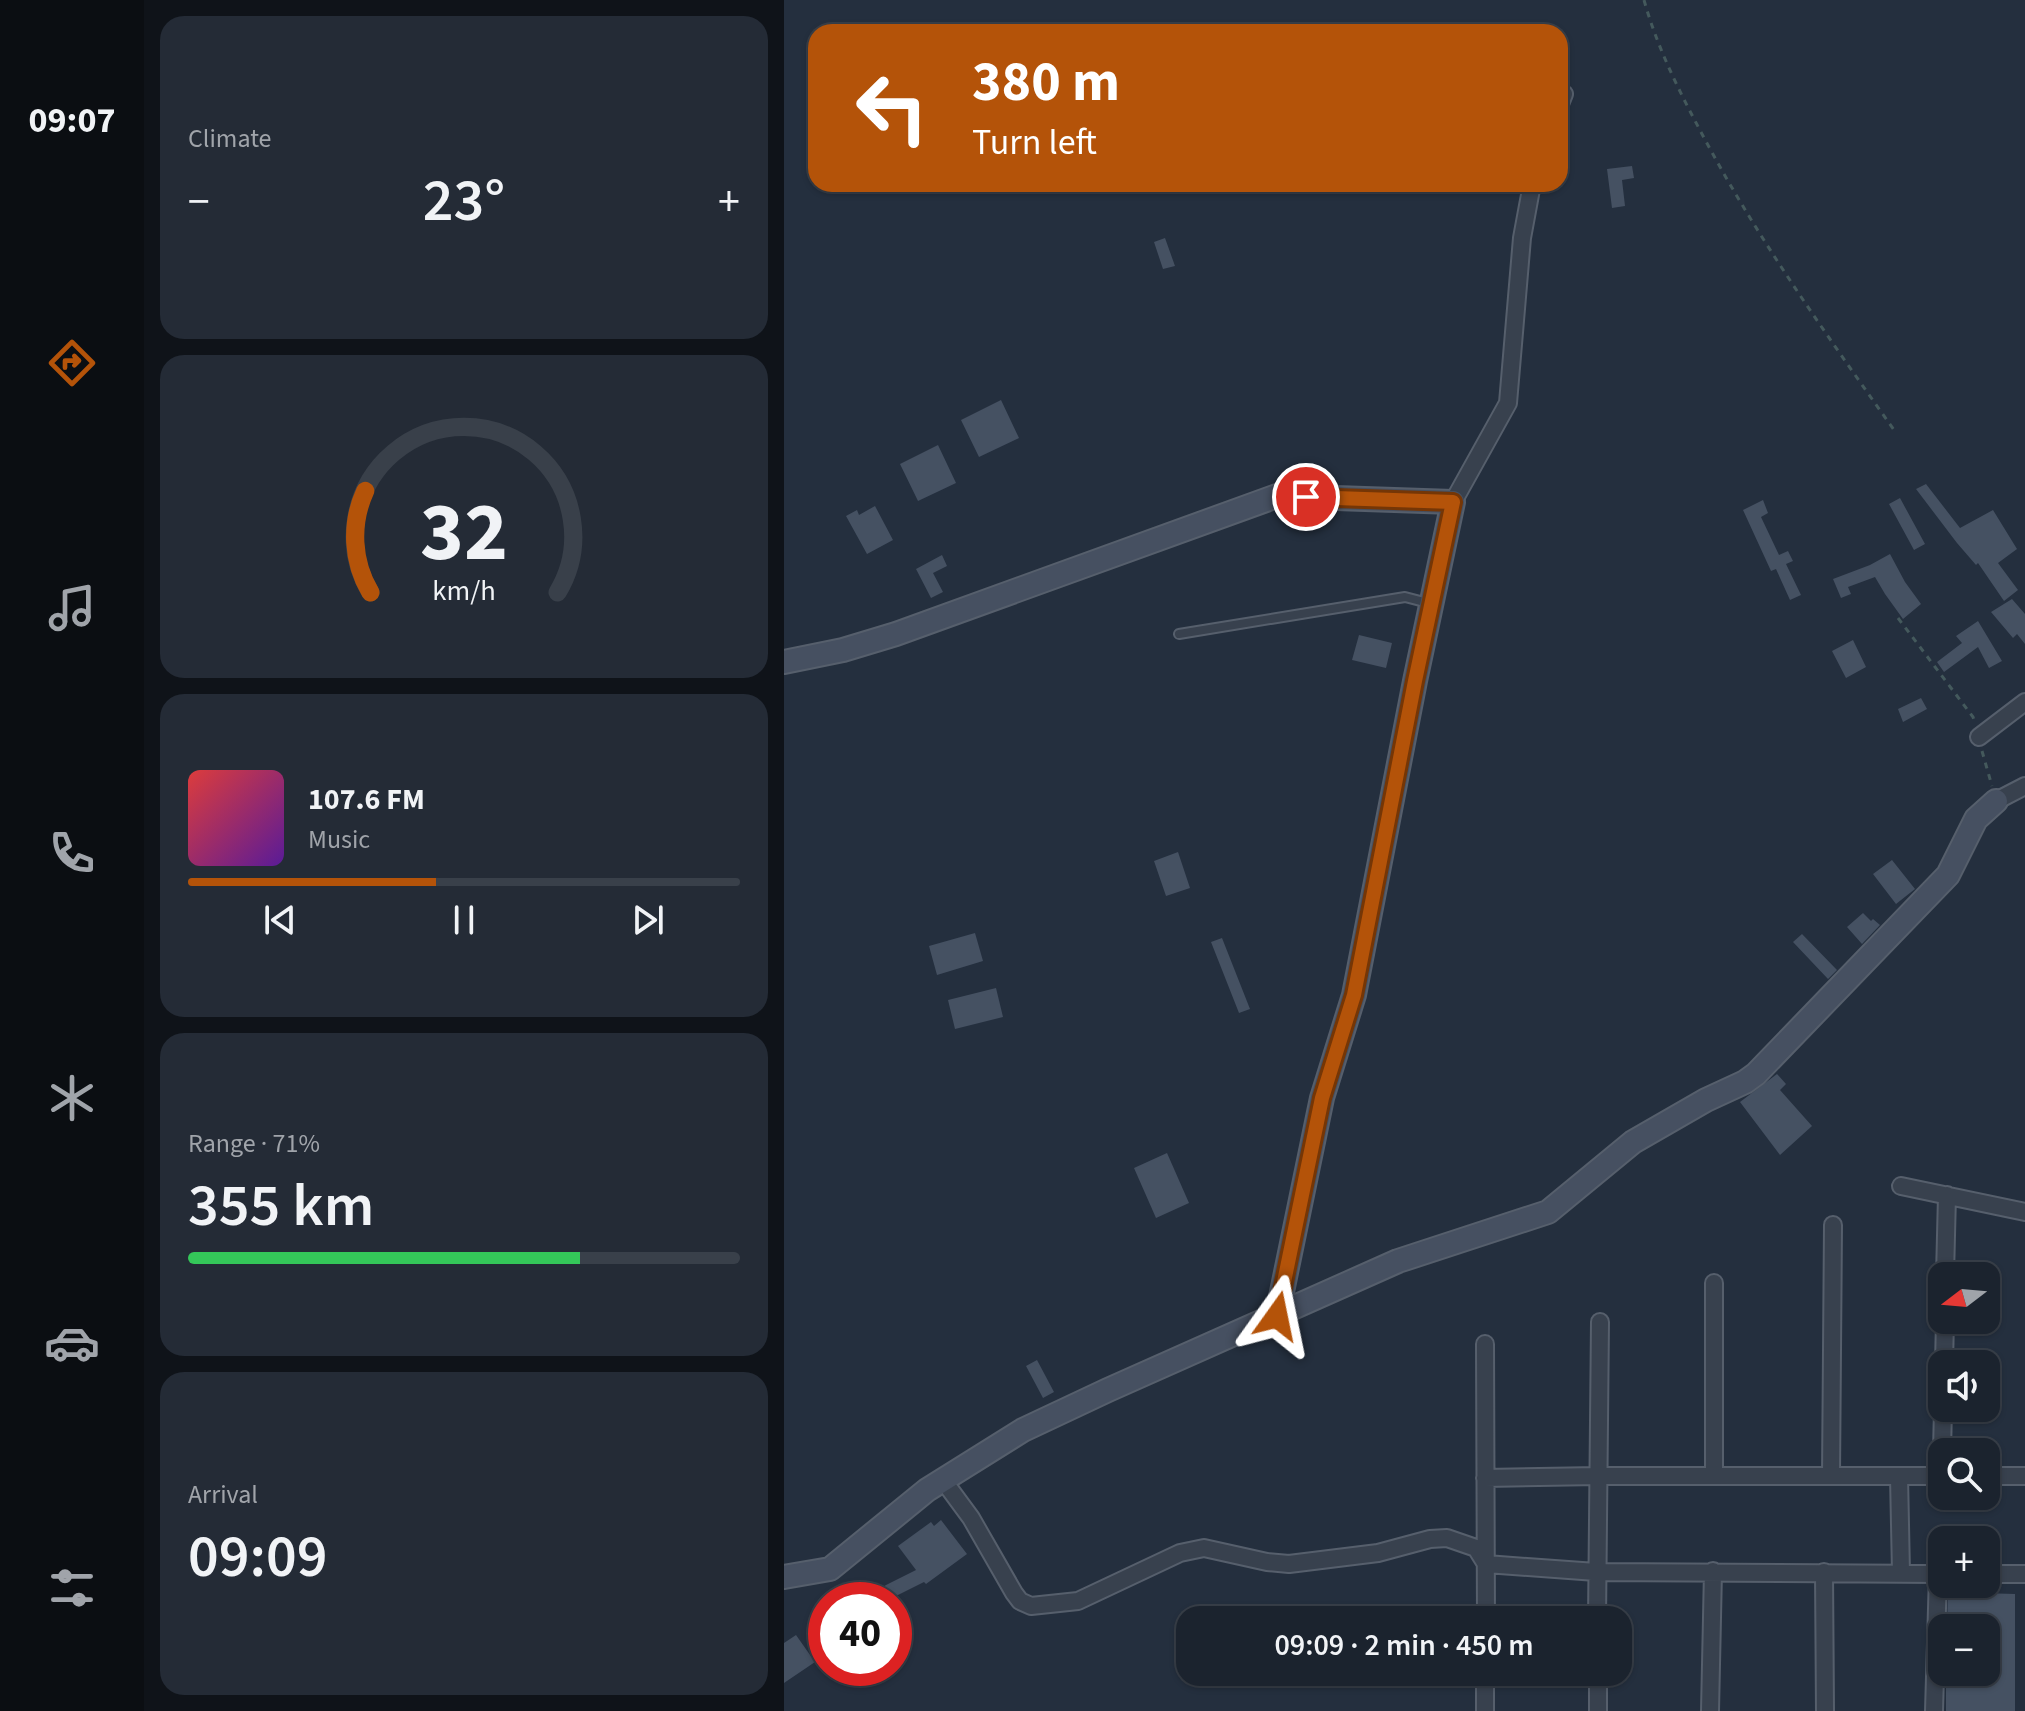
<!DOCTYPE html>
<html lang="en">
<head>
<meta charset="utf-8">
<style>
	body { margin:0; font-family:"Source Sans 3",sans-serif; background:#242b36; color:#f1f3f6; height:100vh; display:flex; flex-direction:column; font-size:30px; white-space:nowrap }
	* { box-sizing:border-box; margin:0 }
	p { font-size:26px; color:#a0a4aa }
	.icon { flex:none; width:44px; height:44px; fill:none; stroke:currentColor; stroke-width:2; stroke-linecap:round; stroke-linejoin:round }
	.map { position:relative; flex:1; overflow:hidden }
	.sheet { display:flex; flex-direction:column; gap:16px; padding:16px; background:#0f1319; width:640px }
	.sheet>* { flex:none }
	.banner { position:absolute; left:24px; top:24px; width:760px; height:168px; border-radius:24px; box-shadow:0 2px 6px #0004,0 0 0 2px #39404a; background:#b45309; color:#fff; overflow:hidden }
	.needle { width:52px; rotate:254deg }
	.fabs { position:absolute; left:1144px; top:1262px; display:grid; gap:16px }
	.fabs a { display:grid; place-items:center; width:72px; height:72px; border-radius:16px; background:#1b232e; box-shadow:0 2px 6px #0004,0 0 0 2px #39404a; font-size:40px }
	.speed { position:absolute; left:24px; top:1582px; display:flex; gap:16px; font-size:40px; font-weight:700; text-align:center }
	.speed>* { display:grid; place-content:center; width:104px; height:104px; border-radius:50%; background:#1b232e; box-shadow:0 2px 6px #0004,0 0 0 2px #39404a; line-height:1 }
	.speed .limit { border:12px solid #d22; background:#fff; color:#111 }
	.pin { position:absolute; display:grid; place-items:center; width:68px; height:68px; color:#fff; margin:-34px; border:4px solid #fff; border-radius:50%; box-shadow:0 2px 8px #0007 }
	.me { position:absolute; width:88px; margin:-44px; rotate:12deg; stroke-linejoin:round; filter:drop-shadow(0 0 6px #0008) }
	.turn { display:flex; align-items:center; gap:28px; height:168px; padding:0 32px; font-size:36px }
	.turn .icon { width:104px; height:104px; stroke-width:2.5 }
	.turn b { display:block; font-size:56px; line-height:68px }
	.big { font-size:60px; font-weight:600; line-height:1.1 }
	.sheet .tile { flex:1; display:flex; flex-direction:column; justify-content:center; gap:12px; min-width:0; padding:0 28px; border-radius:24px; background:#242b36 }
	.sheet .dial { align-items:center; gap:0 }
	.dial svg { height:208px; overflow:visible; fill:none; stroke:#39404a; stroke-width:7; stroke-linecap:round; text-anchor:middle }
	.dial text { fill:#f1f3f6; stroke:none }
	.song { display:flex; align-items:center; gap:24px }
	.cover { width:96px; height:96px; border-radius:12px; background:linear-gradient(135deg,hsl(0 70% 55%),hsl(270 70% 35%)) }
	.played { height:8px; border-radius:4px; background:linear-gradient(90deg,#b45309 45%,#39404a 45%) }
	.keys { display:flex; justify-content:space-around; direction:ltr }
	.heat { display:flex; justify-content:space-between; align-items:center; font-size:44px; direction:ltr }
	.charge { height:12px; border-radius:6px; background:linear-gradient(90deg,#34c759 71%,#39404a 0) }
	.trip { position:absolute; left:392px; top:1606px; width:456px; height:80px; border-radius:24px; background:#1b232e; box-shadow:0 2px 6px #0004,0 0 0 2px #39404a; font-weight:600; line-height:80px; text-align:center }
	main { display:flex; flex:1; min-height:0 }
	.tabs { display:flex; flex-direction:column; width:144px; justify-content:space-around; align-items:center; background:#0b0e12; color:#a0a4aa }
	.tabs .icon { width:56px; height:56px }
	.tabs .selected { color:#b45309 }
	.tabs b { font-size:36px; color:#f1f3f6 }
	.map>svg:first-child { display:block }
</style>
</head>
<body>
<main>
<nav class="tabs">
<b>09:07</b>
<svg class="icon selected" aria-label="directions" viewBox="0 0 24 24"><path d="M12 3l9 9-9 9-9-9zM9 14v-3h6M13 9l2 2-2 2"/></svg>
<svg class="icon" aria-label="music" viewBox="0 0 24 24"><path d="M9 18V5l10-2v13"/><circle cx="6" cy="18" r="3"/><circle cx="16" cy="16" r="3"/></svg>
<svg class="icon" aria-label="phone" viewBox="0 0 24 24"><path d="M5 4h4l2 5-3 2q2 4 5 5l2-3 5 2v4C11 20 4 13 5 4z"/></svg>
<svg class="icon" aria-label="climate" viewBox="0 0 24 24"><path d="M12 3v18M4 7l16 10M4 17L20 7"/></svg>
<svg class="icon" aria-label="car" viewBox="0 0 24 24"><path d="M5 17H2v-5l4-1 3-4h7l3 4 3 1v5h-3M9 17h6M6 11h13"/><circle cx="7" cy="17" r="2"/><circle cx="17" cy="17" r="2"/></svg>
<svg class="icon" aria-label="filters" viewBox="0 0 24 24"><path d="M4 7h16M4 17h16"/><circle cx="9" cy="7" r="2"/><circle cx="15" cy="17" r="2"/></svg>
</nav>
<section class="sheet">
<div class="tile"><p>Climate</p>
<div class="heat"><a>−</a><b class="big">23°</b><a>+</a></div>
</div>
<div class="tile dial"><svg viewBox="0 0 100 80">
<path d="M14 69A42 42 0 1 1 86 69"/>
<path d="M14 69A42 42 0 0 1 12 30" stroke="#b45309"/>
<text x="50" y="56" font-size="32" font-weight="700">32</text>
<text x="50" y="72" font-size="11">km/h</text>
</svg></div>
<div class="tile">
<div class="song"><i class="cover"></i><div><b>107.6 FM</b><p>Music</p></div></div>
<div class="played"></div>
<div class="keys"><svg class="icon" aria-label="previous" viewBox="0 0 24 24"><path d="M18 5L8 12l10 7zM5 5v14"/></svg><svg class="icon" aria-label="pause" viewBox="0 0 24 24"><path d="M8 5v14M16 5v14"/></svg><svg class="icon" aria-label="next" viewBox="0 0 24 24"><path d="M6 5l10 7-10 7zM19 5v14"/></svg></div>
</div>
<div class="tile"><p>Range · 71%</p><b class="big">355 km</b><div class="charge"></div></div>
<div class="tile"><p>Arrival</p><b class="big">09:09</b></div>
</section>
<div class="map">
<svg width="1241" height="1711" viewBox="0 0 1241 1711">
	<rect width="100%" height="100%" fill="#242f3e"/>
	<path fill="#455162" d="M848,166L850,178L838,180L841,206L828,208L823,169Z
		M381,238L391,266L379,269L370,242Z
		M217,400L235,438L195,457L177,420Z
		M154,445L172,483L134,501L116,464Z
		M1142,484L1176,528L1209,510L1233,549L1214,563L1234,590L1220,601L1194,563L1192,565L1173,543L1132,489Z
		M1116,498L1141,544L1130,550L1105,504Z
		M979,500L984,513L977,517L995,555L1004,551L1009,561L1002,564L1017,595L1006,600L992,569L987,571L959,510Z
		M91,506L109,540L83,554L62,516L73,510L75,515Z
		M1106,554L1121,582L1137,604L1119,619L1101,594L1091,577L1064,587L1067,594L1057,598L1049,579L1086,565Z
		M158,555L163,566L149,573L159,592L147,598L132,569Z
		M1228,599L1241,614V644L1233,634L1229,638L1207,612Z
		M1194,621L1218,661L1205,668L1194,647L1160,672L1153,662L1178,643L1172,636Z
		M575,635L608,643L602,668L568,660Z
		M1069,640L1082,667L1062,678L1048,651Z
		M1137,698L1143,709L1119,722L1114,709Z
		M394,852L406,888L382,896L370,861Z
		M1108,860L1131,889L1112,904L1089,874Z
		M1079,913L1087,921L1089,919L1096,925L1078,944L1063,927Z
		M191,933L199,961L153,975L145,946Z
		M1018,934L1053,970L1044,979L1009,942Z
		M438,938L466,1009L455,1013L427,942Z
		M212,988L219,1017L171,1029L164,1000Z
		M993,1074L1002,1084L996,1090L1028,1126L996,1155L956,1102Z
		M383,1153L405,1203L372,1218L350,1168Z
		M253,1360L270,1392L259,1398L242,1366Z
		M157,1520L183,1554L142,1584L140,1582L104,1600H79L102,1585L132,1570L114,1546L147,1522L150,1526Z
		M1164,1592L1231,1594V1711H1162V1672H1202V1628H1163Z
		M12,1635L31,1662L0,1683V1643Z"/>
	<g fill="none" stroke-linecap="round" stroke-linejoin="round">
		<g stroke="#565f6c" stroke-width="12">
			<path id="lane" d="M395,634L621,597L644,603"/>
		</g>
		<g stroke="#565f6c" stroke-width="20">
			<path id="street" d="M776,104L780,94
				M669,502L724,403L738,238L748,184
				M1195,737L1241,702
				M1212,801L1241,786
				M1117,1186L1241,1212
				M1161,1276L1163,1195
				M930,1283V1476
				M701,1344L702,1620
				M1160,1364L1161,1320
				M1158,1452L1159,1408
				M1047,1476L1049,1225
				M1115,1476L1117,1573
				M1202,1476H1241
				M701,1478L814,1476H1158
				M159,1480L187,1518L230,1593L236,1601L247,1606L294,1601L396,1553L420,1548L483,1562L505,1564L594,1553L646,1539L663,1538L692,1548L702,1564L812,1572L1158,1574
				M1040,1572L1041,1711
				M1202,1574H1241
				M813,1620L816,1322
				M814,1672V1711
				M701,1711V1672
				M926,1711L929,1571
				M1150,1711L1154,1574"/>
		</g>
		<g stroke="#565f6c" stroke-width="26">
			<path id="secondary" d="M0,662L59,650L112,634L493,496L669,502L631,681L570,995L538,1098L493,1316
				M0,1577L46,1569L143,1490L239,1430L324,1390L614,1261L764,1212L849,1142L922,1100L961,1082L972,1074L1164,875L1192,819L1212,801"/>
		</g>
		<path stroke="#44595c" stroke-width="3" stroke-dasharray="6 6" stroke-linecap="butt" d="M860,0C873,47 895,91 918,134C973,238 1042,334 1110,430
			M1114,618L1189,717L1190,720
			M1198,751L1208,786"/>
		<use href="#lane" stroke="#38414e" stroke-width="8"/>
		<use href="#street" stroke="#38414e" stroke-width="16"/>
		<use href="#secondary" stroke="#465061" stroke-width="22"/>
	</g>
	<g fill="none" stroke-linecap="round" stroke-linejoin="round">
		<g stroke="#753606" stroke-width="20">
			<path id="route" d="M493,1316L538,1098L570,995L631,681L669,502L522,497"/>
		</g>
		<use href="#route" stroke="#b45309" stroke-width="14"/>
	</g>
</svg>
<div class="fabs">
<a><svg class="needle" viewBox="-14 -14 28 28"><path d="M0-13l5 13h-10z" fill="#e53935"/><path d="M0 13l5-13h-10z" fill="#a0a4aa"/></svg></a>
<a><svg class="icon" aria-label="sound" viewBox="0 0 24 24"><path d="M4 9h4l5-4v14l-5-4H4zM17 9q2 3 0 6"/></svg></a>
<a><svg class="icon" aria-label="search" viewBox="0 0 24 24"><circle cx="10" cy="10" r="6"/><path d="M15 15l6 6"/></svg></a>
<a>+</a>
<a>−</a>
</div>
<div class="speed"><div class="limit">40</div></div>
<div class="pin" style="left:522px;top:497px;background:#d93025"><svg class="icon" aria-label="arrive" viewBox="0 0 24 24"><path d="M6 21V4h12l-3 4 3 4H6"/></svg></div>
<svg class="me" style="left:493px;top:1316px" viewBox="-20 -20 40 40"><path d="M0-17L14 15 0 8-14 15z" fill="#b45309" stroke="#fff" stroke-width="4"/></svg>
<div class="trip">09:09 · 2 min · 450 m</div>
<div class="banner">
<div class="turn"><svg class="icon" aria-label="left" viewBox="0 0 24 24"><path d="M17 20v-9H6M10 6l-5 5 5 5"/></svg><div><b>380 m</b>Turn left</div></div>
</div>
</div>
</main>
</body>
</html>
